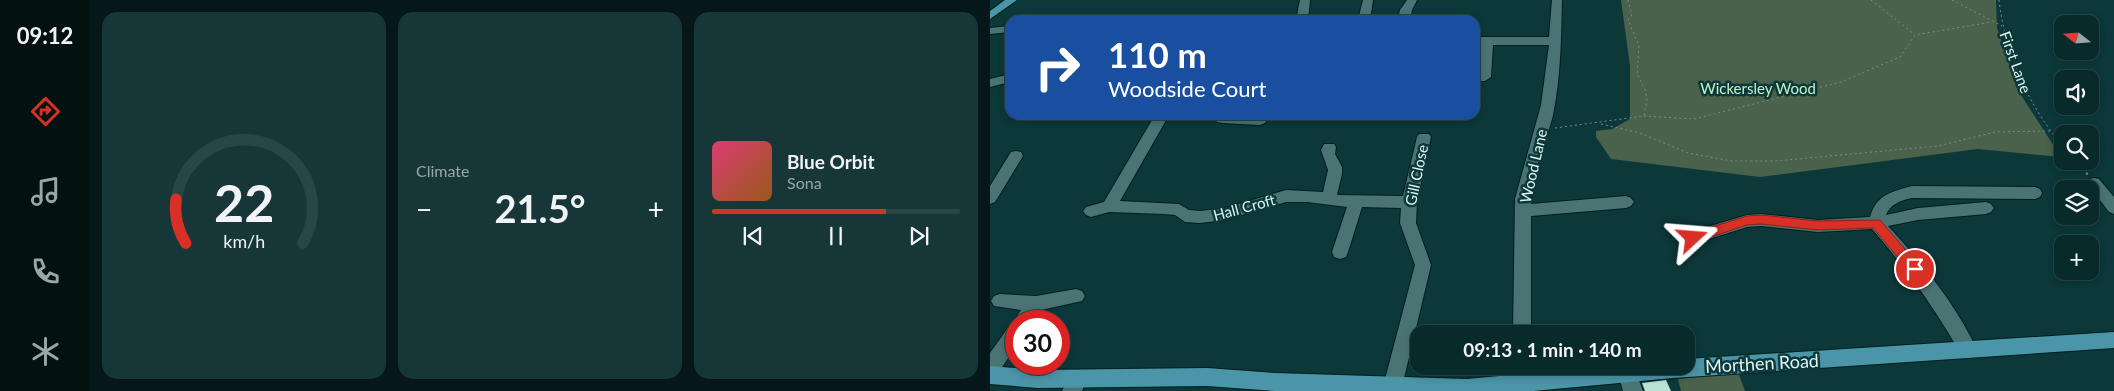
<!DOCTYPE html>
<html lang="en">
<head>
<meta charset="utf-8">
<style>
	body { margin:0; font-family:Lato,sans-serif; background:#173637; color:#f1f3f6; height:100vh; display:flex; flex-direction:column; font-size:19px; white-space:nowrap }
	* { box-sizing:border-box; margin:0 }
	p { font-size:16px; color:#99a7a9 }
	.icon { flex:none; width:28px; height:28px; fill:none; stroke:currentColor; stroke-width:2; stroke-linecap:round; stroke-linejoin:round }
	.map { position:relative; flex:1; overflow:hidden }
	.panel { display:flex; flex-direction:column; gap:12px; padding:12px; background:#051718; width:900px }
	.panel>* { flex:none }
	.guide { position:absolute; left:15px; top:15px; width:475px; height:105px; border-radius:15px; box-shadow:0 2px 8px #0003,0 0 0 1px #294647; background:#1a4fa0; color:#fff; overflow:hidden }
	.needle { width:32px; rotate:287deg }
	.tools { position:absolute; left:1064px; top:15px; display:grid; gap:10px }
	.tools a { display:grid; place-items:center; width:45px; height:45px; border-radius:10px; background:#092a2b; box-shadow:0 2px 8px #0003,0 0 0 1px #294647; font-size:25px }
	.speed { position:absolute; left:15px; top:310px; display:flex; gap:10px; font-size:25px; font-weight:700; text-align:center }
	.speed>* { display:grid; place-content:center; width:65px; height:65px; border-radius:50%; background:#092a2b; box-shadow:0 2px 8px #0003,0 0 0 1px #294647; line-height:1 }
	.speed .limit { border:8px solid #d22; background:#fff; color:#111 }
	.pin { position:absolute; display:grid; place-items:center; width:42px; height:42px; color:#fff; margin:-21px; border:2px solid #fff; border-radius:50%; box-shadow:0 1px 5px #0007 }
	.me { position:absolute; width:55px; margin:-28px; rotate:71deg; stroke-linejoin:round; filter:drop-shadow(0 0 4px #0008) }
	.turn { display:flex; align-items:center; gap:18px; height:105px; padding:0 20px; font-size:22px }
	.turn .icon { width:65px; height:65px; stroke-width:2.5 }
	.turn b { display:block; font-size:35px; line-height:42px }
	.big { font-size:38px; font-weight:700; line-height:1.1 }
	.panel .tile { flex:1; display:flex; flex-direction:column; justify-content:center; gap:8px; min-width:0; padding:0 18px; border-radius:15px; background:#173637 }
	.panel .dial { align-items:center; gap:0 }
	.dial svg { height:130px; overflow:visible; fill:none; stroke:#294647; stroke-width:7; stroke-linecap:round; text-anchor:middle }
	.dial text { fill:#f1f3f6; stroke:none }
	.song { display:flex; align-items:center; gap:15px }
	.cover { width:60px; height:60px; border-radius:8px; background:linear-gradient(135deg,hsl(340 70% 55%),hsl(30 70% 35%)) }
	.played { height:5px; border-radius:2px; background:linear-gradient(90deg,#d93025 70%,#294647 70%) }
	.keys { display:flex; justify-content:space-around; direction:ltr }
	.heat { display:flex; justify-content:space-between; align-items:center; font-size:28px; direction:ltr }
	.panel .tiles { flex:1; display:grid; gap:12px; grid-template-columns:repeat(3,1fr) }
	.trip { position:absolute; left:420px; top:325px; width:285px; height:50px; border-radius:15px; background:#092a2b; box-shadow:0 2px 8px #0003,0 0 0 1px #294647; font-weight:700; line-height:50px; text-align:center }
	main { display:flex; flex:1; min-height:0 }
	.menu { display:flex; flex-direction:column; width:90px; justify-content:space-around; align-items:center; background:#041111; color:#99a7a9 }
	.menu .icon { width:35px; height:35px }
	.menu .current { color:#d93025 }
	.menu b { font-size:22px; color:#f1f3f6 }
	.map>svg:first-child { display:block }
</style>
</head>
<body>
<main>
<nav class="menu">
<b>09:12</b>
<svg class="icon current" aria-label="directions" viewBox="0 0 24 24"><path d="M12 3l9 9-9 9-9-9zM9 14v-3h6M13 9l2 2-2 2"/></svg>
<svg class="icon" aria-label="music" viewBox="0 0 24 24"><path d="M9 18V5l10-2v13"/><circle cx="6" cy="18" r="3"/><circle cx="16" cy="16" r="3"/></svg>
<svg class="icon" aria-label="phone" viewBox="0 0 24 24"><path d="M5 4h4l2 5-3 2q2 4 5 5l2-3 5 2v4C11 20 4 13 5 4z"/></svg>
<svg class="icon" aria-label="climate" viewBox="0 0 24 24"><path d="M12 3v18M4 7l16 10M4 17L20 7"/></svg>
</nav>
<section class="panel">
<div class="tiles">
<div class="tile dial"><svg viewBox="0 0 100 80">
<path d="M14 69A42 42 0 1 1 86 69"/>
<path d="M14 69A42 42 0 0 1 8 42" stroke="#d93025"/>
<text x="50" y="56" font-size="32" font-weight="700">22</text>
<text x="50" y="72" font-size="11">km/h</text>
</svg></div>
<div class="tile"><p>Climate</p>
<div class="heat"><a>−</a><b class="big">21.5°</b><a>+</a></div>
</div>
<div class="tile">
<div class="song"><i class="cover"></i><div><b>Blue Orbit</b><p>Sona</p></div></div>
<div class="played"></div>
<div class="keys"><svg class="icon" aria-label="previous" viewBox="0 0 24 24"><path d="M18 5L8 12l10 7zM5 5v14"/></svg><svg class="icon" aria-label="pause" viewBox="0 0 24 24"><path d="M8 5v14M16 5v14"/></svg><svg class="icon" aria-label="next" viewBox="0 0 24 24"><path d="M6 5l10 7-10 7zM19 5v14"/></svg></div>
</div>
</div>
</section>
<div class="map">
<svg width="1124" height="391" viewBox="0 0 1124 391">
	<rect width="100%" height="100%" fill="#0c3839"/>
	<path fill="#4a614c" d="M631,0H1006L1007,28L1029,92L1071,157L988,149L770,177L621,159L606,137V131L622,129L640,119V66Z
		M748,372L755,391H691L688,379Z"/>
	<path fill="#b9e1d4" d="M676,380L681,391H655L652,383Z"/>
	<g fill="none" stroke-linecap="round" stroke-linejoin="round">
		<g stroke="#001e1f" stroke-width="2">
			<path id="minor" d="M310,0H320L318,20H306Z
				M373,0H383L380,20H368Z
				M417,0H427L422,10L420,20H408L410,10Z
				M562,0H572C571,38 571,76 563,115C556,144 540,174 541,204L636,196L641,198L644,202L641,206L636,208L541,216V334H523L525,199L551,105L559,45H503L501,77L495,81H485V73H489L491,45H485V37H559Z
				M20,26V32L0,34V28Z
				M20,74V82L0,87V79Z
				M165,115H179L130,201L189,204L199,210L210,211L235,208L296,190L333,192L338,170L331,150L334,144H344L346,147L345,154L352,167V174L347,195L413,196L427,137L429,134H439L441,137L427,202L426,223L441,265L411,391H395L393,387L425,265L410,223L411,208L372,207L358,252L356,257L350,259L344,257L342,252L357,207L317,202H296L235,220L210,223L195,222L185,215L174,214L119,212L101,217L96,215L93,211L96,207L114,202Z
				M226,115H270L275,117L277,120L275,123L270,125L232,123L227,122L225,119Z
				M26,151L31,152L33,156L5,202L0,204V186L21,152Z
				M1104,178L1109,179L1124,197V214L1119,212L1097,183L1099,179Z
				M922,186L1045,187L1050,189L1052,193L1050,197L1045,199L922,198C912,200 900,204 896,215L928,208L996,202L1001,204L1004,208L1001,212L996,214L928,220L898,226C932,263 966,304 987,350L984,356L978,358L972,356C946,310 917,269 882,229L828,232L771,226L757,227L703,244L697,243L695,238L697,233L757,215L771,214L828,220L880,217C887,194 901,192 922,186Z
				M86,289L92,291L95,296L92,301L51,310L43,321H26V346L7,375L0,378V353L20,325L25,323L24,321L31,310L4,306L1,301L4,296L10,294L46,296Z
				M527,366H545L546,382L544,388L537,391L530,388L528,382Z
				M630,367H644L653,391H633L628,373Z
				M88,370L95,373L97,379L92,391H72L81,373Z"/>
		</g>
		<g stroke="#001e1f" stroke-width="2">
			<path id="major" d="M15,0H27L0,19V11Z
				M1124,332V348L683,378L543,391H284L217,386L48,388L0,384V366L48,370L217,368L285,373L477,379L616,366H696V359Z"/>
		</g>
		<path stroke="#6e9090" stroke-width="1" stroke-dasharray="2 3" stroke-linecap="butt" d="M638,0L642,15L638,20L649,46L647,74L655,89L657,100L654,116
			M881,0L924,34
			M962,0L1012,26
			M1009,0C1015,53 1038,105 1072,145
			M611,124L650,133L698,153L742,161H785L948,146L1005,132L1060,131
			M565,128L654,116L704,119L851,82L910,57L925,35L1002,22
			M1087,161L1093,168"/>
		<path stroke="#6e9090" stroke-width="2" stroke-dasharray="2.5 4.5" stroke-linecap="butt" d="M1092,167L1098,175"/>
		<use href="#minor" fill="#4a7474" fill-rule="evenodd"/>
		<use href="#major" fill="#4b95a8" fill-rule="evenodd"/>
	</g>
	<path fill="#d93025" stroke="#8d1f18" d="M771,215L828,221L890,220L932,269L930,273L925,274L921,273L883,228L828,230L771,224L757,225L703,243L699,241L697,238L699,234L757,216Z"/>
	<g text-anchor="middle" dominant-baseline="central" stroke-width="5" stroke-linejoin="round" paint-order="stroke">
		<g font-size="15" fill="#def5f5" stroke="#0c3839">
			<text transform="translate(1026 62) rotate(70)">First Lane</text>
			<text transform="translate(543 166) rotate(-77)">Wood Lane</text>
			<text transform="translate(426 175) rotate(-78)">Gill Close</text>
			<text transform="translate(254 207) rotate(-15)">Hall Croft</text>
		</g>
		<g font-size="15" fill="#c2f2c6" stroke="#0c3839">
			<text x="768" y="88">Wickersley Wood</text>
		</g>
		<g font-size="18" fill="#def5f5" stroke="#0c3839">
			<text transform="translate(772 363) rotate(-3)">Morthen Road</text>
		</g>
	</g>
</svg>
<div class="tools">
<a><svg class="needle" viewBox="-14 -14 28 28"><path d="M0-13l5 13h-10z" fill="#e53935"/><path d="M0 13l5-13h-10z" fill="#99a7a9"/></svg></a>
<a><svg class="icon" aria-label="sound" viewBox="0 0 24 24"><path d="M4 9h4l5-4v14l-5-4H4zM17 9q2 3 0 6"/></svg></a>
<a><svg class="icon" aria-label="search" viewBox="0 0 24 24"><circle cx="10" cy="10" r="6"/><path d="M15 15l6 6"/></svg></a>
<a><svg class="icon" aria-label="layers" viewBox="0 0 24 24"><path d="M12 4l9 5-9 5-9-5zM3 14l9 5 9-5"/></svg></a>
<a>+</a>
</div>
<div class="speed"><div class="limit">30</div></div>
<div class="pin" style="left:925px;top:269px;background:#d93025"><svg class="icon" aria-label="arrive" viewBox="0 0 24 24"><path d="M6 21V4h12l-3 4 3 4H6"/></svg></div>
<svg class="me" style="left:703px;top:238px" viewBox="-20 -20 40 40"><path d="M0-17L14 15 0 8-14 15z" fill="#d93025" stroke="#fff" stroke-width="4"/></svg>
<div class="trip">09:13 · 1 min · 140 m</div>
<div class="guide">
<div class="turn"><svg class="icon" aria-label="right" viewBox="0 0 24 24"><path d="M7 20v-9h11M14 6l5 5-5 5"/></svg><div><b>110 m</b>Woodside Court</div></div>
</div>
</div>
</main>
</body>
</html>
